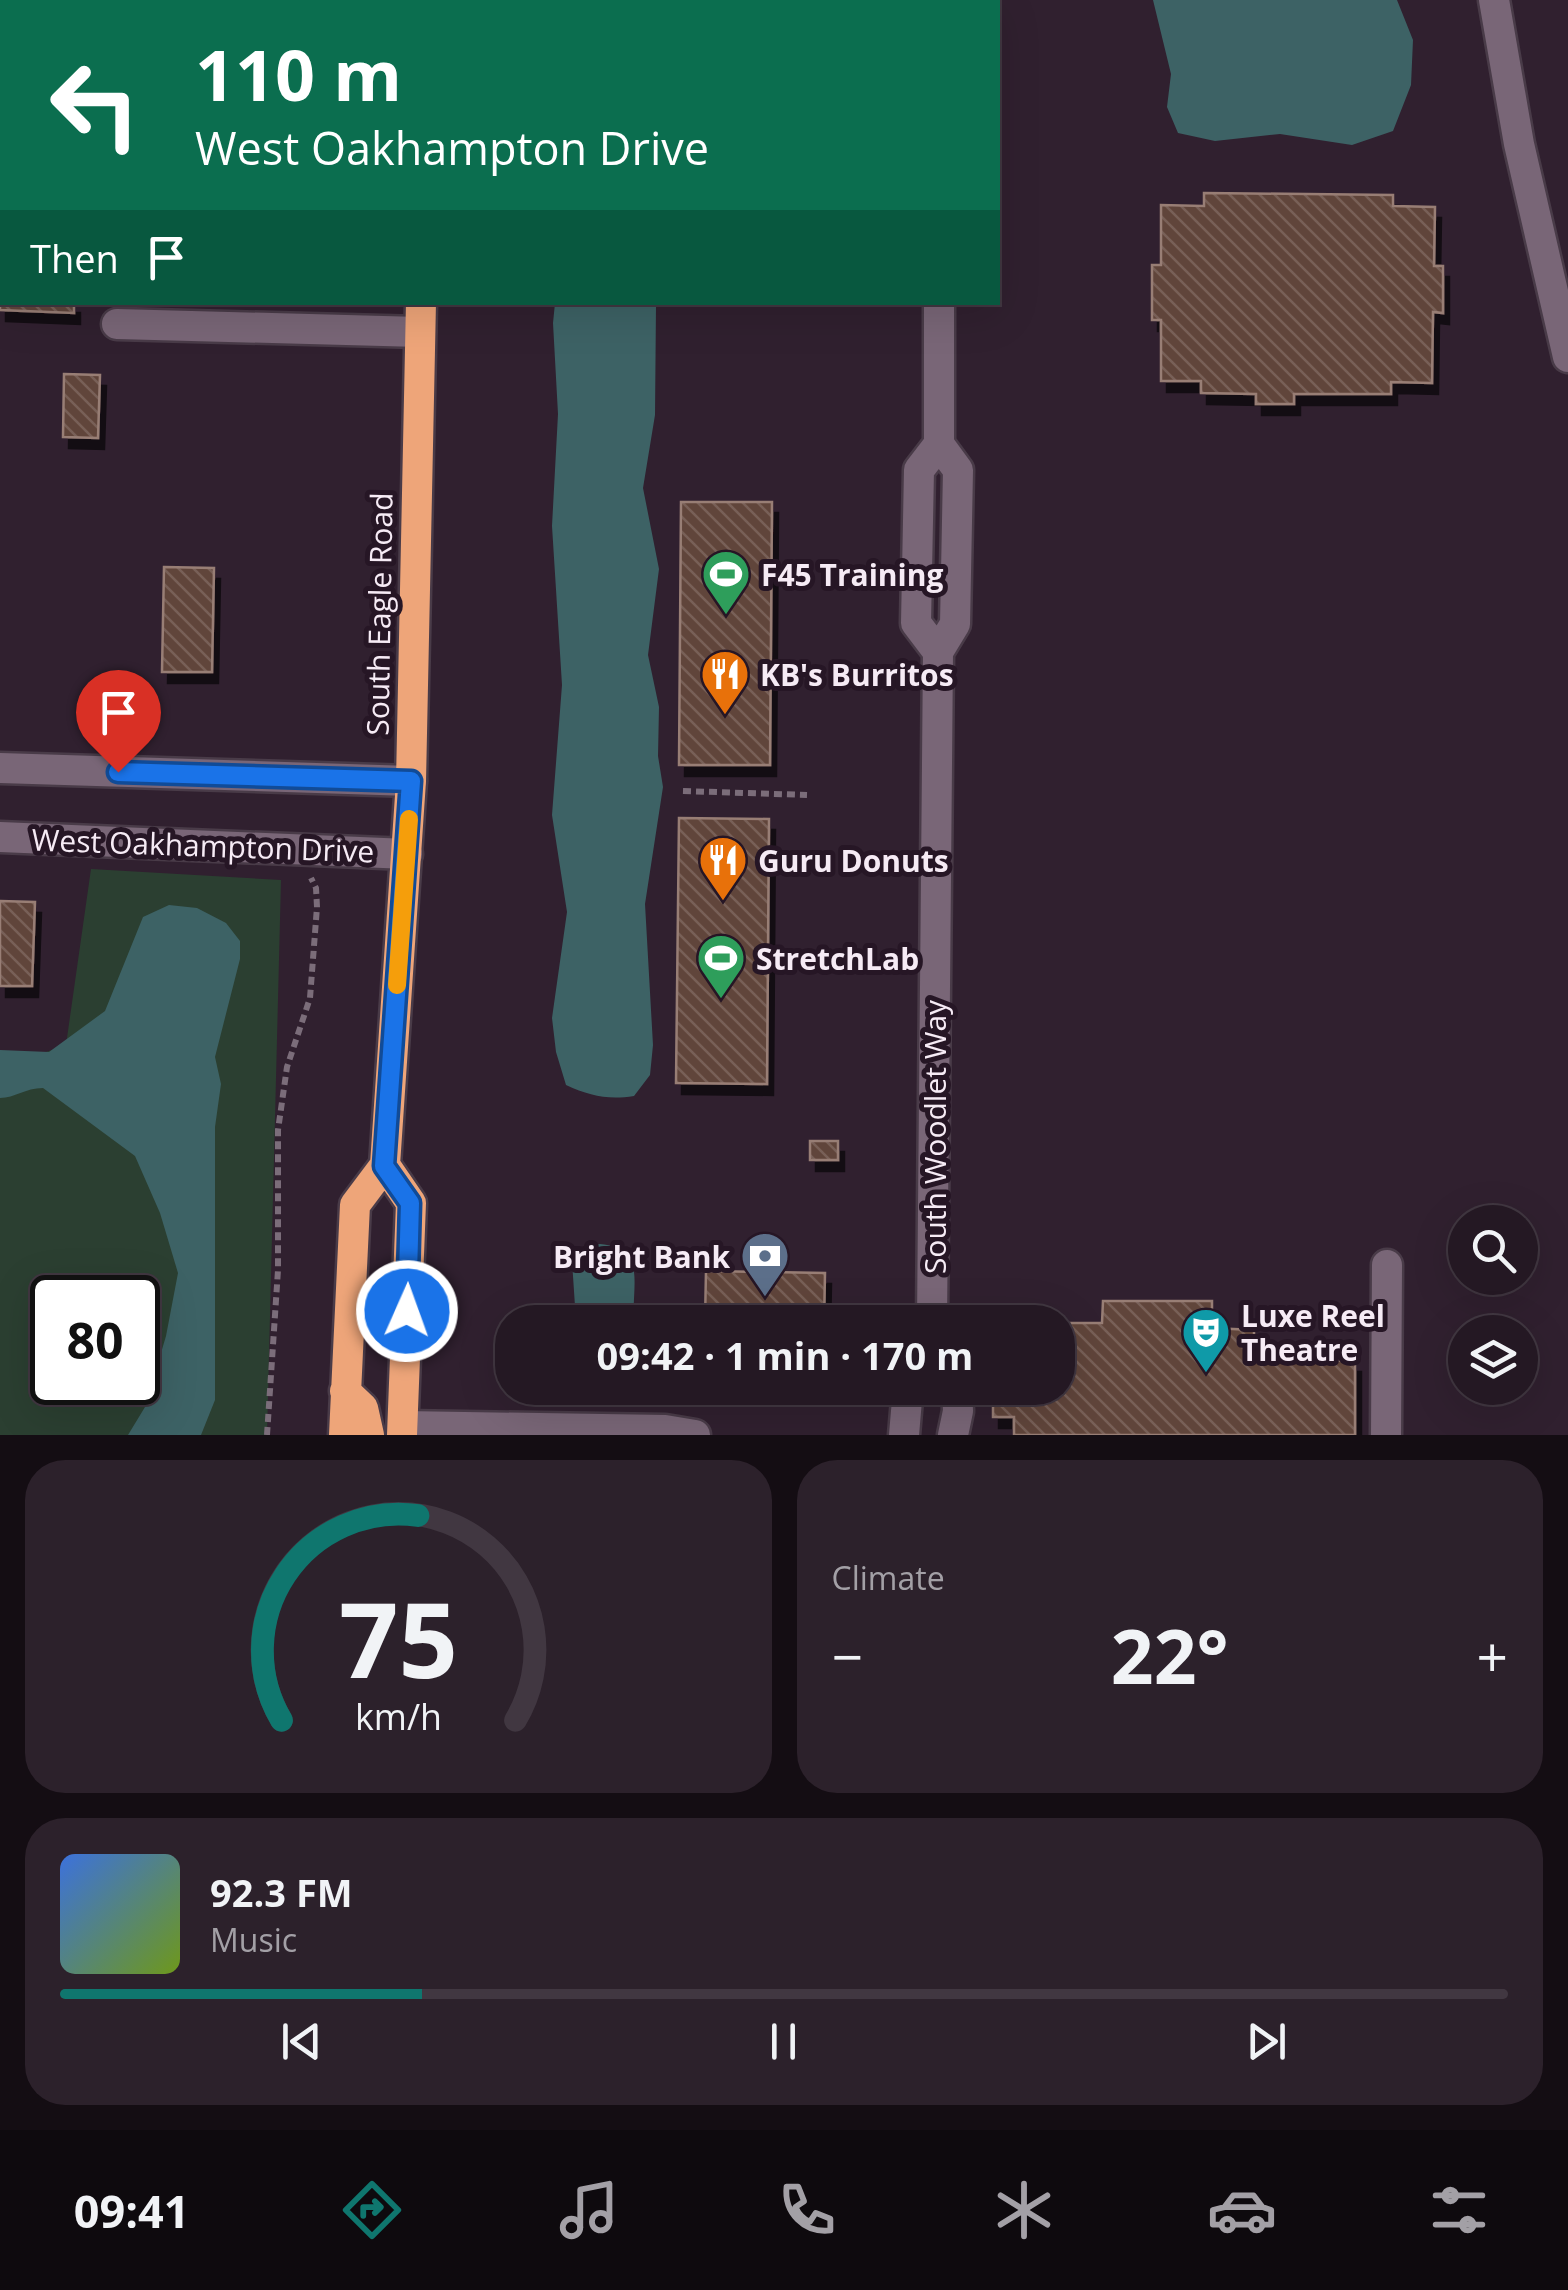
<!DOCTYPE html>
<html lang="en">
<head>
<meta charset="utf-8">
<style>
	body { margin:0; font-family:"Open Sans",sans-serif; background:#2c212b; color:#f1f3f6; height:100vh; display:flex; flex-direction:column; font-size:38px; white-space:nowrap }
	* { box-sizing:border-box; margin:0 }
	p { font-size:32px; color:#a3a0a6 }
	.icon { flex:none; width:55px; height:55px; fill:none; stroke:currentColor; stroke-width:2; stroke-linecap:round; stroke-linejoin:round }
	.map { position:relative; height:1435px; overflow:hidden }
	.details { display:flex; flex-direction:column; gap:25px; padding:25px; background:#140d13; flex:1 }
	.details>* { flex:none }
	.guide { position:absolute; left:0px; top:0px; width:1000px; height:305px; box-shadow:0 10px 40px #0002,0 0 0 2px #413741; background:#0b6e4f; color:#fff; overflow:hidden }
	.buttons { position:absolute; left:1448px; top:1205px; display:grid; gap:20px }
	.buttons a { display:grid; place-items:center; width:90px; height:90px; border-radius:50%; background:#241823; box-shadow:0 10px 40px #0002,0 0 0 2px #413741; font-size:50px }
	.speed { position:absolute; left:30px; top:1275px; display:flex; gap:20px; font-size:50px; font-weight:700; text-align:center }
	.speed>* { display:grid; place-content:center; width:130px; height:130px; border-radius:50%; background:#241823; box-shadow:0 10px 40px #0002,0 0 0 2px #413741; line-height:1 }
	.speed .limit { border:5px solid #111; border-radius:15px; background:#fff; color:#111 }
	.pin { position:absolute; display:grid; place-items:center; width:85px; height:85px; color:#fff; margin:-102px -42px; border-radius:50% 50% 50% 0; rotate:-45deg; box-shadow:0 0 10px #0007 }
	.pin .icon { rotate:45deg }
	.me { position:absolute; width:110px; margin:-55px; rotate:2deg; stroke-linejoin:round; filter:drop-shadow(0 0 8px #0008) }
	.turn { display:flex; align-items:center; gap:35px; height:210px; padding:0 30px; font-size:45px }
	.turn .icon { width:130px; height:130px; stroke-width:2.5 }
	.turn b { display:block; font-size:70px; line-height:85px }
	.then { display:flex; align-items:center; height:95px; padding:0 30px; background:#0003; gap:20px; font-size:38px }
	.big { font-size:75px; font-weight:700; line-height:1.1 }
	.details .widget { flex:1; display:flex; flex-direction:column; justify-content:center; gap:15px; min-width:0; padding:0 35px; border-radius:40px; background:#2c212b }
	.details .dial { align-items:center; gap:0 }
	.dial svg { height:260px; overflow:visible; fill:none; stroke:#413741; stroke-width:7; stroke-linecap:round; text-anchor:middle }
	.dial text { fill:#f1f3f6; stroke:none }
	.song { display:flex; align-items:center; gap:30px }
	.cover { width:120px; height:120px; border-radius:15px; background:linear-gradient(135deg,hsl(220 70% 55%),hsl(80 70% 35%)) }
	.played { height:10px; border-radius:5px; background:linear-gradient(90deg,#0f766e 25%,#413741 25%) }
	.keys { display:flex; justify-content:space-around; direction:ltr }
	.heat { display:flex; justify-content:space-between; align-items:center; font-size:55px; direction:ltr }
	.details .tiles { flex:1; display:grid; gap:25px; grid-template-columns:1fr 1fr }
	.widget:last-child { grid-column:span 2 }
	.trip { position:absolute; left:495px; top:1305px; width:580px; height:100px; border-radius:40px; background:#241823; box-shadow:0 10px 40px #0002,0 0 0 2px #413741; font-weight:700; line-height:100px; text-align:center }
	.tabs { display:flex; height:160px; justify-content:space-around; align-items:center; background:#0e0a0e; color:#a3a0a6 }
	.tabs .icon { width:70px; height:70px }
	.tabs .current { color:#0f766e }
	.tabs b { font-size:45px; color:#f1f3f6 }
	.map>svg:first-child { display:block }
</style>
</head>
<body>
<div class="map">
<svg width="1568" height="1435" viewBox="0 0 1568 1435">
	<defs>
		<pattern id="building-back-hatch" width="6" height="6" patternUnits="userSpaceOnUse" patternTransform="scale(2.5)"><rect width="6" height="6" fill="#61453b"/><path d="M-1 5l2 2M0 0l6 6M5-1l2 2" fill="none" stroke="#786058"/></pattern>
		<filter id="shadow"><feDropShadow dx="6" dy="11" stdDeviation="0" flood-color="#0009"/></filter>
	</defs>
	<rect width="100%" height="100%" fill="#30202f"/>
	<path fill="#2b3f31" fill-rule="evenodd" d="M91,869L281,880L267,1435H0V1068L66,1045ZM52,1298H138V1382H52Z"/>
	<path fill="#3d6265" d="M1153,0H1397L1413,40L1411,85L1393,131L1352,145L1280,134L1215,141L1178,133L1167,107L1171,74Z
		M555,303L656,305L655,415L643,488L659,569L648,655L659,707L658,756L663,787L645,904L653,1045L650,1075L634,1096C608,1100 590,1096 566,1085L556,1052L552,1018L567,912L552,815L562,685L552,526L558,414L553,323Z
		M169,905L197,908L226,923L240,941V959L215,1057L221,1084L215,1127V1400L201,1435H128L145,1407L166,1336L178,1273L160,1213L135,1156L43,1088C25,1088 15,1098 0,1098V1050L49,1052L105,1011L143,917Z
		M600,1244C648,1249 631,1286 634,1322H572L575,1306L572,1261L584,1247Z"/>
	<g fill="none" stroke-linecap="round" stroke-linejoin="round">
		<path stroke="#3d6265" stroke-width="35" d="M545,2L547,0
			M0,30H2"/>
	</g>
	<path fill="url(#building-back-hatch)" stroke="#987e75" stroke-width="2.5" filter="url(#shadow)" d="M0,156L2,302H74V313L0,310Z
		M1204,193L1393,195V206L1435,207L1434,266H1443V313L1433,312L1432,383L1391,382V394H1294V404H1256V394L1201,393V381H1161V320H1152V265H1161V205L1204,206Z
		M64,374L100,375L98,438L63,437Z
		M681,502H772L770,765H679Z
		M164,567L214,568L212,672H162Z
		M679,818L769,819L767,1084L676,1083Z
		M0,901L35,902L32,986H0Z
		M810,1141H838V1160H810Z
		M706,1271L825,1273L824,1322H705Z
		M1103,1301H1212V1328L1254,1330V1352L1305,1353V1360L1355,1361V1435H1014V1417H993V1388H1058V1323H1102Z"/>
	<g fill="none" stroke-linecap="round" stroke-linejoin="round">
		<g stroke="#493b48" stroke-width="35">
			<path id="minor" d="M1494,0L1519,144L1568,357
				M940,2V0
				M117,324L420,332
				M938,652L916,623L919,470L939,444
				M0,768L411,781
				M0,837L407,854
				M932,1322L938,652L955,624L958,470L939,444V302
				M403,1426L665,1430L695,1435
				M904,1435L908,1388
				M953,1435L958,1411L957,1388
				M1386,1435L1387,1265"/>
		</g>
		<g stroke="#493b48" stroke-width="35">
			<path id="highway" d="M431,2V0
				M385,1165L411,1203L402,1435
				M345,1391L363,1408L369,1435
				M344,1435L355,1205L385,1165L411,781L421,302"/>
		</g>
		<path stroke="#7b6d7a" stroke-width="6" stroke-dasharray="8 5" stroke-linecap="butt" d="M683,791L807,795
			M267,1435L278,1270V1130L287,1067L310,998L317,907L316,888L311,878"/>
		<use href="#minor" stroke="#796677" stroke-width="30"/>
		<use href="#highway" stroke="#eea579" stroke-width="30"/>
	</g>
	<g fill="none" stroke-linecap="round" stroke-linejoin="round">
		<g stroke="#114b97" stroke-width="25">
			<path id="route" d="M118,772L411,781L384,1166L410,1203L407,1311"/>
		</g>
		<use href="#route" stroke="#1a73e8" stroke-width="18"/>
		<path stroke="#f59e0b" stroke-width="18" d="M397,985L409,819"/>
	</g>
	<defs>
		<g id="stadium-pin" transform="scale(2.5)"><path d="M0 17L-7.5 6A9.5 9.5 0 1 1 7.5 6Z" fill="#2e9e5b" stroke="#261625"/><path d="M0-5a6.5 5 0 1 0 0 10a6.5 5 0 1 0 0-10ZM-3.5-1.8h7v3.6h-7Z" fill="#fff"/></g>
		<g id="restaurant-pin" transform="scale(2.5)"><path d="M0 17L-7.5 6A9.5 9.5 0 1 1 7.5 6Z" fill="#e8710a" stroke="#261625"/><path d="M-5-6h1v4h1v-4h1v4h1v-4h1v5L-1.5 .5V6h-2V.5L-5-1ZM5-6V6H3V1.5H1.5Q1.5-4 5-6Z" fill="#fff"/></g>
		<g id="bank-pin" transform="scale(2.5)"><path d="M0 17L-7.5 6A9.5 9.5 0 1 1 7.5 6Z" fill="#5c6f8a" stroke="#261625"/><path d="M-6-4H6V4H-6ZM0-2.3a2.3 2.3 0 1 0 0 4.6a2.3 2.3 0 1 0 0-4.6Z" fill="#fff"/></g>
		<g id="theatre-pin" transform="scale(2.5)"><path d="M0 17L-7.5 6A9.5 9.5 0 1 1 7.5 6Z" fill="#0f9aa8" stroke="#261625"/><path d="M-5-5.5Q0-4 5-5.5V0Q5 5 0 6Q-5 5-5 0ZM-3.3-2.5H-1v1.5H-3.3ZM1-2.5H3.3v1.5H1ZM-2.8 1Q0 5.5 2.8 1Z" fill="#fff"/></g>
	</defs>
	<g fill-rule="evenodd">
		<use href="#stadium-pin" x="726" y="574"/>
		<use href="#restaurant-pin" x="725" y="674"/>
		<use href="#restaurant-pin" x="723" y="860"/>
		<use href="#stadium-pin" x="721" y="958"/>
		<use href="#bank-pin" x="765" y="1256"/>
		<use href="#theatre-pin" x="1206" y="1332"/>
	</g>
	<g text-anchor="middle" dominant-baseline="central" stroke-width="10" stroke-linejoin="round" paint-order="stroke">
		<g font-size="30" font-weight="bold" fill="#f6ebf5" stroke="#261625" text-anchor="start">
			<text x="761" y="574">F45 Training</text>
			<text x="760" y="674">KB's Burritos</text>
			<text x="758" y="860">Guru Donuts</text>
			<text x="756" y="958">StretchLab</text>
			<text x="730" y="1256" text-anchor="end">Bright Bank</text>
			<text x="1241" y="1315">Luxe Reel<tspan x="1241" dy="34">Theatre</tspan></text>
		</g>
		<g font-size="30" fill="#f6ebf5" stroke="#261625">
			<text transform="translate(379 614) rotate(-89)">South Eagle Road</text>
			<text transform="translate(203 845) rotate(2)">West Oakhampton Drive</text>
			<text transform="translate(934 1137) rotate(-90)">South Woodlet Way</text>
		</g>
	</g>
</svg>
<div class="buttons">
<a><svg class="icon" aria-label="search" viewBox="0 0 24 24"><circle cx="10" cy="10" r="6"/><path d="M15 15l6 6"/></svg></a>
<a><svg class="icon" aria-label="layers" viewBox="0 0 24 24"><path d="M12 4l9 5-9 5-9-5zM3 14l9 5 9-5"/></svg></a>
</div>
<div class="speed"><div class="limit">80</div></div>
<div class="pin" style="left:118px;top:772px;background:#d93025"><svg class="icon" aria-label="arrive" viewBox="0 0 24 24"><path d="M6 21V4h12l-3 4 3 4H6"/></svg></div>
<svg class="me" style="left:407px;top:1311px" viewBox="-20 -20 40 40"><circle r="17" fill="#1a73e8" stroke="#fff" stroke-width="3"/><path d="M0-11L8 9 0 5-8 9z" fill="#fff"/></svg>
<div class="trip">09:42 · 1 min · 170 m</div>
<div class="guide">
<div class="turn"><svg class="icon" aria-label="left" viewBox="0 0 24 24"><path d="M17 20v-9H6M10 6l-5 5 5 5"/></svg><div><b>110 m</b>West Oakhampton Drive</div></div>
<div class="then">Then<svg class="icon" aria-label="arrive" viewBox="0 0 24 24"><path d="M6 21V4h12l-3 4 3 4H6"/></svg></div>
</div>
</div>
<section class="details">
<div class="tiles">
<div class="widget dial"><svg viewBox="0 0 100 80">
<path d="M14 69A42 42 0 1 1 86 69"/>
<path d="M14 69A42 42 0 0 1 56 6" stroke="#0f766e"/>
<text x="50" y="56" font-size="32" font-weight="700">75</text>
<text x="50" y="72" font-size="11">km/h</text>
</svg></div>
<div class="widget"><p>Climate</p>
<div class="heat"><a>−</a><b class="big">22°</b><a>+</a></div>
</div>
<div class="widget">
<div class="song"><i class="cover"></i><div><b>92.3 FM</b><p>Music</p></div></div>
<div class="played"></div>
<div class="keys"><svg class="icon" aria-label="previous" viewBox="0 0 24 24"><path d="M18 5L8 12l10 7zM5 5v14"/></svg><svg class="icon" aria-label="pause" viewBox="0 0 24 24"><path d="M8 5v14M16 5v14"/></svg><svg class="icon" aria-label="next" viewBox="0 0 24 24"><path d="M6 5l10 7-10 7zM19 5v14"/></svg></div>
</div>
</div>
</section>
<nav class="tabs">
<b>09:41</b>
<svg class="icon current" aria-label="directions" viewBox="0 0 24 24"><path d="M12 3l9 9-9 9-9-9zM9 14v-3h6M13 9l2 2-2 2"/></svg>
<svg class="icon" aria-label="music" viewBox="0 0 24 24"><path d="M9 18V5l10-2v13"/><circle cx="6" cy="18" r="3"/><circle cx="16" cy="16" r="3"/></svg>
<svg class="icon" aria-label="phone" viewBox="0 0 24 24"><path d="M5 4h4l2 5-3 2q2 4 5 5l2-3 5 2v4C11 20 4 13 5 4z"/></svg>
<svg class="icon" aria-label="climate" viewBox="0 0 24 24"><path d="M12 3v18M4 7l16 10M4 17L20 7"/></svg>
<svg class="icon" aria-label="car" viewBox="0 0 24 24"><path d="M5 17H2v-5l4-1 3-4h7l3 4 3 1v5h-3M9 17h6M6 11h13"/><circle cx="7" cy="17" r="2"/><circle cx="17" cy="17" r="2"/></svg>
<svg class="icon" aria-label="filters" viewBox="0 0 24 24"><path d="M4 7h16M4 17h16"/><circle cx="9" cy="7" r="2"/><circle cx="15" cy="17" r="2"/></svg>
</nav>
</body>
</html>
